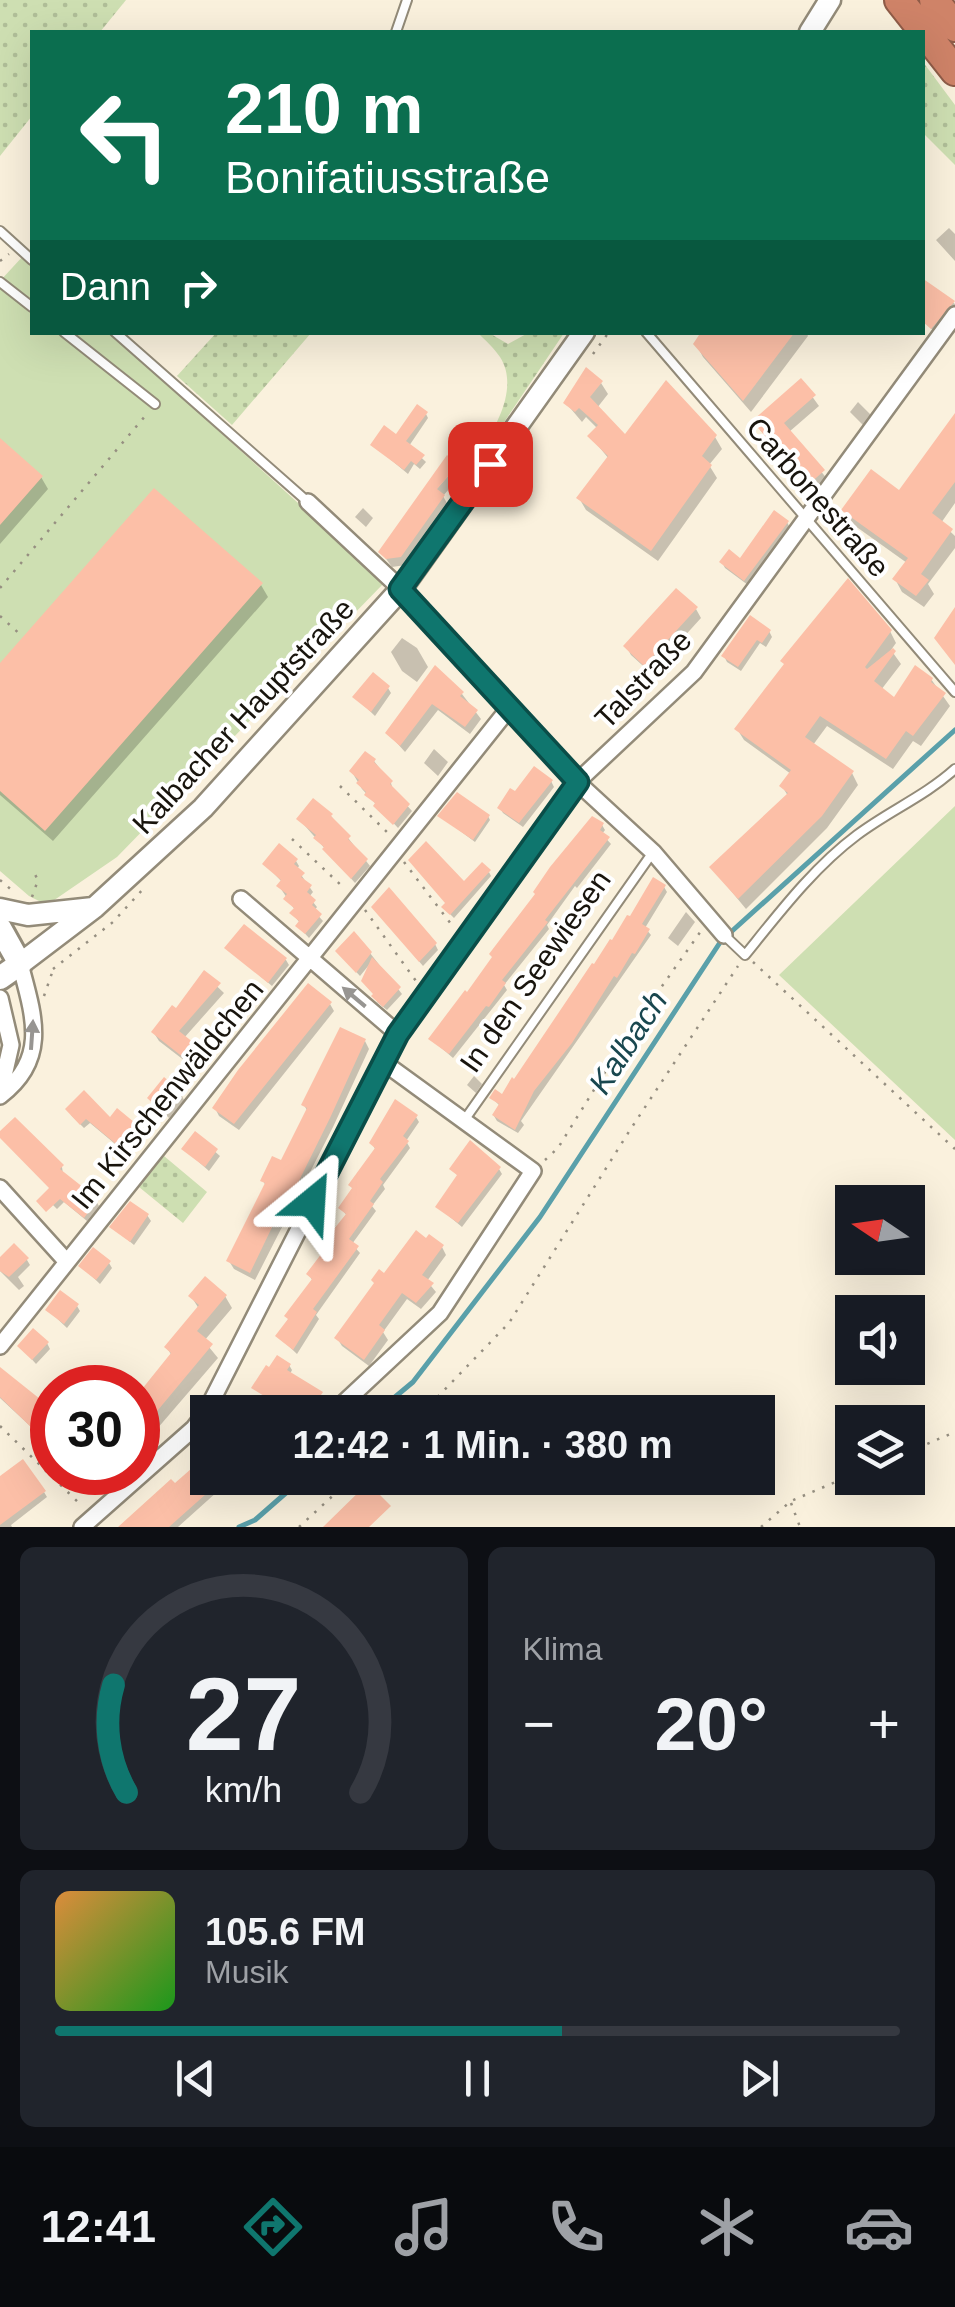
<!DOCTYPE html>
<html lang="de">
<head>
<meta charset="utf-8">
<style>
	body { margin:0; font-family:Helvetica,sans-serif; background:#20242c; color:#f1f3f6; height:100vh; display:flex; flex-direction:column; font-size:38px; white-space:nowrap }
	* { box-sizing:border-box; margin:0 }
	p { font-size:32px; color:#9ea1a6 }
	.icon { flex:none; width:55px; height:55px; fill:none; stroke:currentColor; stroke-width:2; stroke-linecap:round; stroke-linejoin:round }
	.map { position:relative; height:1527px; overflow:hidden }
	.details { display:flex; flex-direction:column; gap:20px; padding:20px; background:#0d0f14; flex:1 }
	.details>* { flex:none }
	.banner { position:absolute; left:30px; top:30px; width:895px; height:305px; border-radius:0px; box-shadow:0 10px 40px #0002; background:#0b6e4f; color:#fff; overflow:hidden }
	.needle { width:65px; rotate:283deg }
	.fabs { position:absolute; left:835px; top:1185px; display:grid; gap:20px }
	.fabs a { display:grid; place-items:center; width:90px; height:90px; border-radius:0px; background:#171b24; box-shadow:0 10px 40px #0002; font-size:50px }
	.speed { position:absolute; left:30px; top:1365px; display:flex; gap:20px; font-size:50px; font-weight:700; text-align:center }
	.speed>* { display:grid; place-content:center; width:130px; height:130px; border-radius:50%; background:#171b24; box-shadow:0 10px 40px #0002; line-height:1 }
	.speed .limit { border:15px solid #d22; background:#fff; color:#111 }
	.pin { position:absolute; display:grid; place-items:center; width:85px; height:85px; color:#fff; margin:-42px; border-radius:20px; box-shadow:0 5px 15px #0006 }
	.me { position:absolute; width:110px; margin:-55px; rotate:27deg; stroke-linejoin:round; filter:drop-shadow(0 0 8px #0008) }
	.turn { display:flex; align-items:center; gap:35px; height:210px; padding:0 30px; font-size:45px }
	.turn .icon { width:130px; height:130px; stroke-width:2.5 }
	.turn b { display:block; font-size:70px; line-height:85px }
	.then { display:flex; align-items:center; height:95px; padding:0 30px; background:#0003; gap:20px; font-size:38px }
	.big { font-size:75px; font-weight:800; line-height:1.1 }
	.details .card { flex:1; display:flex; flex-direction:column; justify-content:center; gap:15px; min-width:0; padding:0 35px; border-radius:15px; background:#20242c }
	.details .dial { align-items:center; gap:0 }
	.dial svg { height:260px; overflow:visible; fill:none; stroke:#363941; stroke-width:7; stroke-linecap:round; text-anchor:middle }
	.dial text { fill:#f1f3f6; stroke:none }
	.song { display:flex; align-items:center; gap:30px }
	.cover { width:120px; height:120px; border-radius:15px; background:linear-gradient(135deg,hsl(30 70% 55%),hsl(120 70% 35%)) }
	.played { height:10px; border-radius:5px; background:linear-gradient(90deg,#0f766e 60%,#363941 60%) }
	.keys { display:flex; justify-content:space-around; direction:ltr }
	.heat { display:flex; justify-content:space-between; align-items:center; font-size:55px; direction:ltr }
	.details .tiles { flex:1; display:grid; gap:20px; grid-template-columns:1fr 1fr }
	.card:last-child { grid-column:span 2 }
	.trip { position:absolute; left:190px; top:1395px; width:585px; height:100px; border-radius:0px; background:#171b24; box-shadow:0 10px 40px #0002; font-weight:800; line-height:100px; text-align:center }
	.tabs { display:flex; height:160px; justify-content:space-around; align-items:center; background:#090b0e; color:#9ea1a6 }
	.tabs .icon { width:70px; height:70px }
	.tabs .current { color:#0f766e }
	.tabs b { font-size:45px; color:#f1f3f6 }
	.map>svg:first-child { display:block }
</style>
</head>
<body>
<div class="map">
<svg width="955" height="1527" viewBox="0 0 955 1527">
	<defs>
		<pattern id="grass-dots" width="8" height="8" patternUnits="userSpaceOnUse" patternTransform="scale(2.5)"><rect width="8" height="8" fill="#cedfb2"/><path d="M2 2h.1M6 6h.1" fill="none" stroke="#b0be98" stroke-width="1.8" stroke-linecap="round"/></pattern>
	</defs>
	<rect width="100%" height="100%" fill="#faf1dd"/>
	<path fill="url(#grass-dots)" d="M0,0H126L100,32H32V116L0,156Z
		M923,62L955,105V165L923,133Z
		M216,333V332L311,333L232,425L177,376Z
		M478,333H489L508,344L528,333H564L484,452L482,447C499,423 518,385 500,357C494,348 485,340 478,333Z
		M164,1156L207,1192L183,1223L139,1187Z"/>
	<path fill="#cedfb2" d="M24,255L32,262V332L111,333L385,582L117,857L47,905L29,896L0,871V281Z
		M955,806V1140L779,975Z"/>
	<path fill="#0003" d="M949,228L955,234V261L936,240Z
		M927,284L955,304V311L935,332L925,323Z
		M704,332H806L808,336L751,412L703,357L696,344Z
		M801,381L819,406L789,432L828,480L814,492L760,430Z
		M601,383L608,394L597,408L625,438L715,437L722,449L709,465L717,478L658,561L586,510L579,498L609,459L591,437L598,429L586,417L582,422L566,403Z
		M858,402L873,417L865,427L850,412Z
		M426,414L428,418L409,446L426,462L420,469L414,464L408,474L373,445L397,437Z
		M955,417V503L941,523L955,536V548L928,584L934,594L924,607L902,592L895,579L907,563L851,523L844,510L900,494Z
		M0,441L41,477L48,489L0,544Z
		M456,467L461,475L443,496L448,505L406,565L392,567L381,552Z
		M363,508L373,518L366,527L355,517Z
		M787,522L790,528L748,585L725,568L722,562L740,561Z
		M261,585L268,597L53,841L0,795V667Z
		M696,609L701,618L651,673L631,655L626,646Z
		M769,631L772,637L766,647L760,643L741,671L727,662L724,656Z
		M890,631L896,643L891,650L901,664L881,690L894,700L931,679L950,706L921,746L913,741L893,769L827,726L813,745L852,773L858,785L827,828L746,909L712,868L788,796L782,786L791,774L744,740L737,729Z
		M402,638L417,648L428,667L417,682L402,671L391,652Z
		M435,669L462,694L481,719L470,734L438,710L405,752L388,733Z
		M388,688L391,693L375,716L355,697Z
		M434,749L448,762L438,776L424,763Z
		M374,761L391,783L393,790L412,811L398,828L362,789L352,772Z
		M551,781L554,787L523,827L503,813L500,808L516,795Z
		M331,816L370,866L355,883L299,819Z
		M440,816H488L490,820L475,842Z
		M602,825L605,830L602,834L611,844L577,888L575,886L547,925L549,929L504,985L507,990L453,1058L431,1039Z
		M296,861L299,866L297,869L313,892L309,897L317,907L314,911L323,921L309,938L298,926L300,923L292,913L295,910L279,886L282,882L265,864Z
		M489,872L491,876L454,918L447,911L464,885Z
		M664,887L667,892L645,928L651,935L521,1121L524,1125L518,1133L497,1121L494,1116L500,1106L492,1098H502Z
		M686,912L695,922L678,946L668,938Z
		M378,913L435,944L438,950L423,966Z
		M227,948L286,960L289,965L272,986Z
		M370,953L402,994L387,1010L377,1002L369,965L360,976L342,957Z
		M204,974L224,993L184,1038L202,1052L207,1060L198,1071L159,1041L154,1033L177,1012Z
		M330,1004L334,1011L239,1130L219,1116L215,1108Z
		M365,1041L369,1049L333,1127L255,1280L234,1269L229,1261L266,1186L263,1181L282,1164L308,1112L304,1105Z
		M474,1076L482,1084L476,1093L467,1085Z
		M181,1094L184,1100L169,1118L150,1099Z
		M71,1115L111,1120L138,1129L141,1134L126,1153L90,1123L84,1128Z
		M416,1117L419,1122L406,1141L410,1148L383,1185L385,1189L372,1206L376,1211L352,1244L360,1253L316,1315L319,1319L297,1354L278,1336L312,1280L309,1274L347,1216L341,1208L375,1149L372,1143Z
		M15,1121L62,1167L63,1174L96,1201L99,1206L87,1221L64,1202L57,1209L48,1200L51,1189Z
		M195,1134L220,1156L209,1171L184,1149Z
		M452,1169H499L502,1174L462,1227L438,1207L459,1177Z
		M147,1215L151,1221L134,1245L112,1227Z
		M442,1247L446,1255L427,1281L436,1292L421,1309L407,1299L383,1332L388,1340L369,1366L342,1346L337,1338Z
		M0,1258L27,1260L30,1265L18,1277L24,1286L19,1290L0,1271Z
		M109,1263L112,1268L100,1284L81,1266Z
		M191,1296H225L232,1308L204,1341L218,1358L138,1451V1398L172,1356L167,1348L199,1309Z
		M77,1306L80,1311L67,1328L48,1310Z
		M47,1343L50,1349L36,1364L20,1346Z
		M289,1365L292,1370L290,1374L324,1399L316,1412H288L254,1388Z
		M2,1372L43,1405L46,1410L43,1414L52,1426L42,1437L0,1398Z
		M208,1478H244L232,1488L227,1483L178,1527H127L175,1487Z
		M44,1492L47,1497L11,1525L12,1527H0V1507Z"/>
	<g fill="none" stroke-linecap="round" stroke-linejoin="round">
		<path stroke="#5aa0aa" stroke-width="5" d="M377,1412L413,1382L540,1217L721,941L955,730
			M239,1527L255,1520L303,1478"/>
	</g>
	<path fill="#fcbfa7" d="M922,278L955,301L931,329L922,321Z
		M701,332H795L743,401L693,344Z
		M586,367L603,381L590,397L625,434L666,380L717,435L702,456L712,465L651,551L576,498L608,456L587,436L598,425L579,408L575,412L563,403Z
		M801,378L816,395L784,423L825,470L808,485L752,421Z
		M417,404L428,412L406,441L425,455L416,465L411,461L404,470L370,445L384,425L396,434Z
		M955,413V482L932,513L953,529L921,574L929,580L916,596L892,579L908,558L841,510L871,469L899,490Z
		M0,438L43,476L0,525Z
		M447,455L458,465L437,489L445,495L401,557L386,559L378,552Z
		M154,488L263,583L45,831L0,791V663Z
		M774,510L789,521L744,581L719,562L729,549L740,558Z
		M848,578L892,630L865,667L867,669L893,648L896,651L874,681L894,697L915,665L933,678L931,682L946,693L913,736L906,731L886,759L820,716L805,737L854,771L822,816L738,899L709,867L788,793L779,786L791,770L734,729L784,664L780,661Z
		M676,588L698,607L644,666L623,646Z
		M955,607V665L934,638Z
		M750,615L771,630L762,643L757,640L738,667L721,656Z
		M435,665L464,692L460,696L478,710L465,727L432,704L400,746L385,733Z
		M373,672L390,686L371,712L352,697Z
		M365,751L376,759L374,762L393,781L390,784L410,804L393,825L373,806L375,803L364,795L366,792L356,783L359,780L349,771Z
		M534,766L553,780L519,823L497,808L510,788L515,791Z
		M457,792L490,815L473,840L437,816Z
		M313,798L333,814L331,816L351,836L348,839L368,859L351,879L322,849L324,847L313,838L316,835L296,819Z
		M592,816L604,823L600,830L610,837L545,920L548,922L502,980L506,983L489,1007L486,1006L449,1054L428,1039L465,990L467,992L492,957L489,954L535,894L533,892L550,867Z
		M426,841L464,881L482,862L491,870L450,915L441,907L445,903L408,860Z
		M279,843L298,859L294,864L305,873L301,877L312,885L307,892L316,900L312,905L322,914L305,934L295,926L299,921L289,913L294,908L283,899L287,894L276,886L281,880L262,864Z
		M653,877L666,885L642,924L650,929L635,954L632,953L617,978L614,976L572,1043L534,1091L515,1130L492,1115L499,1104L489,1098L495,1089L502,1094L512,1077L514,1079L592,963L594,964L610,939L612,940L627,915L630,916Z
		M389,887L437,943L419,962L371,907Z
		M244,924L287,958L268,983L224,948Z
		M354,931L372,952L356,973L335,951Z
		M372,957L401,987L383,1007L371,996L373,994L361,981Z
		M204,970L221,983L179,1031L204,1051L193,1065L151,1032L172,1005L176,1008Z
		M308,983L332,1002L234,1124L212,1108L238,1070Z
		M340,1027L366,1039L330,1118L292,1195L288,1194L250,1273L226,1261L265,1183L260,1181L272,1156L281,1160L307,1108L301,1105Z
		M164,1077L183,1093L165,1114L147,1098Z
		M84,1090L110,1117L117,1108L140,1127L122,1149L86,1119L80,1125L65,1109Z
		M395,1099L418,1115L403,1136L409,1141L380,1179L383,1182L370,1201L374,1204L349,1239L359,1246L313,1309L317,1312L293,1350L275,1336L288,1319L284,1316L312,1279L306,1274L322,1253L318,1249L346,1214L338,1208L352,1188L348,1185L375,1148L369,1143Z
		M15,1117L64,1165L60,1169L98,1199L84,1218L60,1199L46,1212L36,1201L49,1188L0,1138V1131Z
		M195,1131L218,1149L205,1167L181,1149Z
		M470,1140L501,1167L458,1223L435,1207L457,1175L449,1169Z
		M130,1201L149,1214L130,1242L109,1227Z
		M416,1230L426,1238L429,1234L444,1245L422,1275L434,1283L416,1303L402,1293L379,1325L385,1330L364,1360L334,1338L374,1283L371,1280L379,1269L384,1273Z
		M14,1243L29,1258L9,1277L0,1271V1257Z
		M93,1247L111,1261L96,1280L78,1266Z
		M205,1276L227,1295L197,1331L213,1344L138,1434V1394L171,1353L164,1347L199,1305L188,1296Z
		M60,1290L79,1304L64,1324L45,1310Z
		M33,1328L49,1342L32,1360L17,1346Z
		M277,1355L291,1364L287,1370L323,1392L310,1412H290L251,1388L266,1365L269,1367Z
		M0,1367L45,1403L41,1408L52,1418L38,1434L0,1397Z
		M208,1454V1478H224L169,1527H118L171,1479L175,1483Z
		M23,1459L46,1491L0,1525V1476Z
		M368,1483L391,1506L369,1527H323Z"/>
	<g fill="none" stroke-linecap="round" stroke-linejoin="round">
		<g stroke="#938b79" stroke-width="12">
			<path id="service" d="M396,32L407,0
				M0,231L32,260
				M0,282L32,307
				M64,332L155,404
				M115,332L308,502
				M646,332L955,692
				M724,935L745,955C779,913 814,867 857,835C889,811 925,796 955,769
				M463,1122L653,852"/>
		</g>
		<g stroke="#938b79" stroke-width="20">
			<path id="minor" d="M308,502L401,589L577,782L653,852L724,935
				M241,899L398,1034
				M0,998L11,1045L0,1093
				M0,1096C49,1059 34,1016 20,964
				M0,1188L67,1262
				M0,1346L510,707
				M334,1412L440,1313L533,1171L383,1062
				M82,1527L194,1428L206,1412L398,1034L577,782L694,672L955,315"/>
		</g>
		<g stroke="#938b79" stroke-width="25">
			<path id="tertiary" d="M810,32L830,0
				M0,909L28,915L93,908
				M20,964L95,907L203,808L401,589L584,332"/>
		</g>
		<g stroke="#938b79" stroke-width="28">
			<path id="secondary" d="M0,928L20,964L0,978"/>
		</g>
		<g stroke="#8f5c48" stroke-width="32">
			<path id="motorway" d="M899,0L955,71
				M934,0L955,27"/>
		</g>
		<path stroke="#968f81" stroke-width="2.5" stroke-dasharray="2.5 8" stroke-linecap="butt" d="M0,261L9,254
			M593,354L609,332
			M0,588L146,415
			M0,616L23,637
			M340,786L390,835
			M292,839L344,888
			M404,862L454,928
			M0,880L14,892
			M32,897L38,880L33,871
			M365,910L416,981
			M753,962L955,1149
			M53,969L113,922L145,887
			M44,996L53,970
			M545,1160L558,1148L631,1030L701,931
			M423,1412L509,1323L630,1130L738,966
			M0,1426L81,1505
			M908,1452L955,1432
			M791,1503L800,1527
			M299,1527L352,1478
			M761,1527L791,1501L852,1475"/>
		<use href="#service" stroke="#fff" stroke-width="8"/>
		<use href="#minor" stroke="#fff" stroke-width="15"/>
		<use href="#tertiary" stroke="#fff" stroke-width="20"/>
		<use href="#secondary" stroke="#fff" stroke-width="22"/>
		<use href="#motorway" stroke="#cf8368" stroke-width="28"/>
	</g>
	<defs><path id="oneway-solid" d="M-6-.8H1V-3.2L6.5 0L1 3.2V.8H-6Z" transform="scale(2.5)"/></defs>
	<g fill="#979592">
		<use href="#oneway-solid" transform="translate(354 997) rotate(-140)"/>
		<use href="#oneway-solid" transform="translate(32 1035) rotate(-86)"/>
	</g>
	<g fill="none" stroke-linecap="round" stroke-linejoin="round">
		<g stroke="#0a4d48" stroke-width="25">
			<path id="route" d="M312,1202L398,1034L578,782L400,589L490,464"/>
		</g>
		<use href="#route" stroke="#0f766e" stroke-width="18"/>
	</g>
	<g text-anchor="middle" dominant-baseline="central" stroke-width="8" stroke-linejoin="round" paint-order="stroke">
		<g font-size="30" fill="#18140d" stroke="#fff">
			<text transform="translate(818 497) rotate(49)">Carbonestraße</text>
			<text transform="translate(643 679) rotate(-46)">Talstraße</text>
			<text transform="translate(243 716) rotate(-47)">Kalbacher Hauptstraße</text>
			<text transform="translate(535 971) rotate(-55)">In den Seewiesen</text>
			<text transform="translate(167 1094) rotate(-51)">Im Kirschenwäldchen</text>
		</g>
		<g font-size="32" font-style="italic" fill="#19474f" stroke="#fff">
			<text transform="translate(628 1042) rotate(-57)">Kalbach</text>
		</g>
	</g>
</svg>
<div class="fabs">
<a><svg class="needle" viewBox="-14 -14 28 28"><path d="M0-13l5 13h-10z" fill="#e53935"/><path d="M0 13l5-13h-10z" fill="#9ea1a6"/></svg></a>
<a><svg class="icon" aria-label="sound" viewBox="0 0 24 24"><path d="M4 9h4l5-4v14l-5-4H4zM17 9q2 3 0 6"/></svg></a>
<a><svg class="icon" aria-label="layers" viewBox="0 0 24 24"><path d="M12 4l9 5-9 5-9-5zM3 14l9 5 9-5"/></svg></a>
</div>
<div class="speed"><div class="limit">30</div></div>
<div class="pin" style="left:490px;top:464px;background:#d93025"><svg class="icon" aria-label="arrive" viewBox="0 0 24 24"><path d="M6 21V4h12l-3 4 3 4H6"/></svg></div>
<svg class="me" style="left:312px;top:1202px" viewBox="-20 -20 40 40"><path d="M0-17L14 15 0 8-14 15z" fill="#0f766e" stroke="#fff" stroke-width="4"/></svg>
<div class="trip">12:42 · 1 Min. · 380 m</div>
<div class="banner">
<div class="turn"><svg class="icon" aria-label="left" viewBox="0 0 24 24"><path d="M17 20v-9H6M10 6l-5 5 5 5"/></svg><div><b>210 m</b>Bonifatiusstraße</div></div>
<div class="then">Dann<svg class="icon" aria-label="right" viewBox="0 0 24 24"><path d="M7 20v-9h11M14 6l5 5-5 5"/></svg></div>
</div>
</div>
<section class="details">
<div class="tiles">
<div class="card dial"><svg viewBox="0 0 100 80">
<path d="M14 69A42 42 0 1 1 86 69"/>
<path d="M14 69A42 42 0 0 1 10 36" stroke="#0f766e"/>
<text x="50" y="56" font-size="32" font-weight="700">27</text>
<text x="50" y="72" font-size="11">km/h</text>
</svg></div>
<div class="card"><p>Klima</p>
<div class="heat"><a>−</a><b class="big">20°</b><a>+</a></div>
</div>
<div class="card">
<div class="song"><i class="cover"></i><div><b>105.6 FM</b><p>Musik</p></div></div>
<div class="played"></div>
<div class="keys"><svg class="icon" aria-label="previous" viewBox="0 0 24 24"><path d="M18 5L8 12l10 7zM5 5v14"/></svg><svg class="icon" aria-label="pause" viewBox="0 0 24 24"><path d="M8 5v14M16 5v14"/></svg><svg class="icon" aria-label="next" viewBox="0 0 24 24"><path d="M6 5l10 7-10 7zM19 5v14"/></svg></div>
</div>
</div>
</section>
<nav class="tabs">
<b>12:41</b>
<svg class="icon current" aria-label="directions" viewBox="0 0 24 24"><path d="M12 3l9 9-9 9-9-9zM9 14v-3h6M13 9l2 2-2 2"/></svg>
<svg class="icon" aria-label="music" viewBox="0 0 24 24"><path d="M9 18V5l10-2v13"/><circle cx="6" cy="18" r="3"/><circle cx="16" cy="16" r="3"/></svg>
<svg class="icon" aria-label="phone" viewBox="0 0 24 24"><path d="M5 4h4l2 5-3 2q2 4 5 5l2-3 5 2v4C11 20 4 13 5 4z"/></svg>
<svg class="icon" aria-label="climate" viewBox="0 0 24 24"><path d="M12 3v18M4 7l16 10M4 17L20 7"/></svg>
<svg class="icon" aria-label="car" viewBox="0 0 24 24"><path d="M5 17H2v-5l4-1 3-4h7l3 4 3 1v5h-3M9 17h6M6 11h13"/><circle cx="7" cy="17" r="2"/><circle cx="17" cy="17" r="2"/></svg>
</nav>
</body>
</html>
